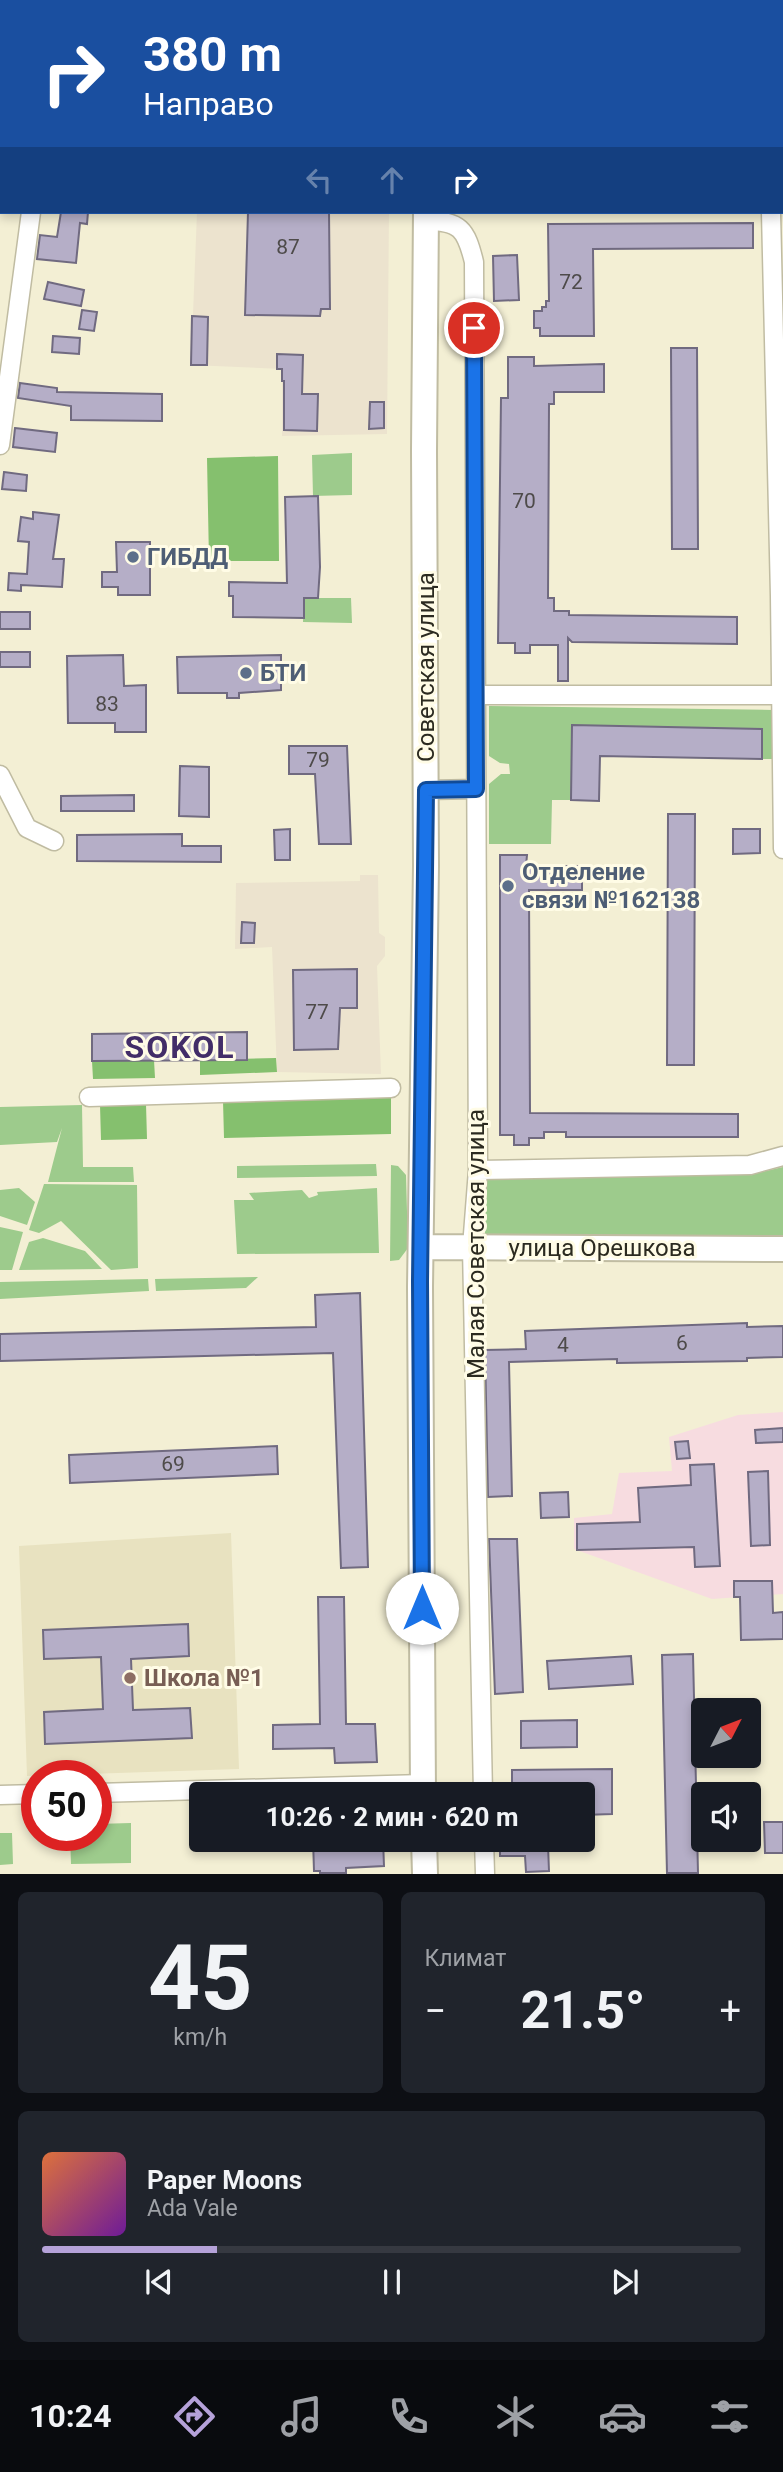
<!DOCTYPE html>
<html lang="ru">
<head>
<meta charset="utf-8">
<style>
	body { margin:0; font-family:Roboto,sans-serif; background:#20242c; color:#f1f3f6; height:100vh; display:flex; flex-direction:column; font-size:26px; white-space:nowrap }
	* { box-sizing:border-box; margin:0 }
	p { font-size:23px; color:#9ea1a6 }
	.icon { flex:none; width:38px; height:38px; fill:none; stroke:currentColor; stroke-width:2; stroke-linecap:round; stroke-linejoin:round }
	.map { position:relative; height:1874px; overflow:hidden }
	.sheet { display:flex; flex-direction:column; gap:18px; padding:18px; background:#0d0f14; flex:1 }
	.sheet>* { flex:none }
	.hud { position:absolute; left:0px; top:0px; width:784px; height:214px; box-shadow:0 4px 10px #0003; background:#1a4fa0; color:#fff; overflow:hidden }
	.needle { width:46px; rotate:48deg }
	.tools { position:absolute; left:691px; top:1698px; display:grid; gap:14px }
	.tools a { display:grid; place-items:center; width:70px; height:70px; border-radius:7px; background:#171b24; box-shadow:0 4px 10px #0003; font-size:35px }
	.speed { position:absolute; left:21px; top:1760px; display:flex; gap:14px; font-size:35px; font-weight:700; text-align:center }
	.speed>* { display:grid; place-content:center; width:91px; height:91px; border-radius:50%; background:#171b24; box-shadow:0 4px 10px #0003; line-height:1 }
	.speed .limit { border:10px solid #d22; background:#fff; color:#111 }
	.pin { position:absolute; display:grid; place-items:center; width:60px; height:60px; color:#fff; margin:-30px; border:4px solid #fff; border-radius:50%; box-shadow:0 2px 7px #0007 }
	.me { position:absolute; width:77px; margin:-38px; rotate:0deg; stroke-linejoin:round; filter:drop-shadow(0 0 5px #0008) }
	.turn { display:flex; align-items:center; gap:24px; height:147px; padding:0 28px; font-size:32px }
	.turn .icon { width:91px; height:91px; stroke-width:2.5 }
	.turn b { display:block; font-size:49px; line-height:60px }
	.lanes { display:flex; align-items:center; height:66px; padding:0 28px; background:#0003; justify-content:center; gap:35px; direction:ltr }
	.lanes .off { opacity:.35 }
	.big { font-size:52px; font-weight:700; line-height:1.1 }
	.sheet .tile { flex:1; display:flex; flex-direction:column; justify-content:center; gap:10px; min-width:0; padding:0 24px; border-radius:10px; background:#20242c }
	.sheet .dial { align-items:center; gap:0 }
	.dial b { font-size:91px; line-height:1 }
	.song { display:flex; align-items:center; gap:21px }
	.cover { width:84px; height:84px; border-radius:10px; background:linear-gradient(135deg,hsl(20 70% 55%),hsl(280 70% 35%)) }
	.played { height:7px; border-radius:4px; background:linear-gradient(90deg,#b5a2d9 25%,#363941 25%) }
	.keys { display:flex; justify-content:space-around; direction:ltr }
	.heat { display:flex; justify-content:space-between; align-items:center; font-size:38px; direction:ltr }
	.sheet .tiles { flex:1; display:grid; gap:18px; grid-template-columns:1fr 1fr }
	.tile:last-child { grid-column:span 2 }
	.trip { position:absolute; left:189px; top:1782px; width:406px; height:70px; border-radius:7px; background:#171b24; box-shadow:0 4px 10px #0003; font-weight:700; line-height:70px; text-align:center }
	.menu { display:flex; height:112px; justify-content:space-around; align-items:center; background:#090b0e; color:#9ea1a6 }
	.menu .icon { width:49px; height:49px }
	.menu .on { color:#b5a2d9 }
	.menu b { font-size:32px; color:#f1f3f6 }
	.map>svg:first-child { display:block }
</style>
</head>
<body>
<div class="map">
<svg width="783" height="1874" viewBox="0 0 783 1874">
	<rect width="100%" height="100%" fill="#f3efd4"/>
	<path fill="#ece3ce" d="M197,212H389L387,434L282,436V369L191,365Z
		M360,875H378L379,933L385,937V956L377,966L381,1074L277,1072L272,947L235,949L236,883L360,881Z"/>
	<path fill="#f7dce0" d="M783,1412V1594L712,1599L574,1549V1518L612,1514L619,1473L672,1471L669,1437L738,1415Z"/>
	<path fill="#e8e2c0" d="M231,1533L239,1769L27,1776L19,1546Z"/>
	<path fill="#9dcb8c" d="M352,453V495L313,496L312,455Z
		M304,598H351L352,623L303,622Z
		M489,706L773,710V759H762V729L572,725L571,800H552L551,844H489V784L501,774H510L509,764L500,763L489,756Z
		M82,1105L83,1167H133L134,1182H48L62,1128L57,1142L0,1145V1107Z
		M376,1164L377,1176L237,1178V1166Z
		M391,1165L398,1166L406,1175L408,1248L399,1260L390,1261Z
		M783,1167V1240L485,1238V1176L756,1173Z
		M44,1184L137,1185L138,1268L111,1270L61,1221L39,1233L29,1230Z
		M19,1188L35,1202L27,1225L0,1216V1190Z
		M377,1188L379,1253L237,1254L234,1200H254L249,1193L302,1190L309,1198L318,1195L317,1192Z
		M0,1227L23,1232L12,1270H0Z
		M43,1238L85,1251L102,1269L19,1270L29,1242Z
		M258,1277L246,1288L156,1291L155,1279Z
		M148,1279L149,1291L0,1299V1282Z
		M131,1823V1863L71,1864L70,1836H96V1824Z
		M0,1833H12L13,1864L0,1865Z"/>
	<path fill="#85c06e" d="M278,456L279,561H209L207,458Z
		M276,1058L277,1072L200,1075V1060Z
		M154,1060L155,1078L93,1079L92,1061Z
		M391,1095V1134L224,1138L223,1101Z
		M146,1104L147,1139L101,1140L100,1105Z"/>
	<path fill="#b5aec7" stroke="#706a80" stroke-width="2" d="M61,212H88L87,224L80,223L76,263L37,259L40,235L57,237Z
		M248,212H329L330,309H321L320,316L245,315Z
		M753,223V248L593,249L594,336H540V328H534V311H542V307H546V301H549L548,224Z
		M517,255L519,300L494,301L493,256Z
		M48,282L84,290L81,306L44,299Z
		M82,310L97,312L94,331L79,329Z
		M192,316L208,317L207,365H191Z
		M53,336L80,338L79,354L52,352Z
		M671,348H697L698,549H672Z
		M277,354L303,355L302,394H318L317,431L284,430V381H282V369H277Z
		M508,357H534V366L604,364V392H554V404H549L548,598H554V611H569V615L737,617V644L572,642L568,638V681H558V645H530V653H515V643H498L501,398H508Z
		M20,383L57,388V392L162,394V421L71,420V406L18,398Z
		M370,402H384V428L369,429Z
		M15,428L57,433L55,452L13,447Z
		M4,472L27,475L26,491L2,489Z
		M318,496L320,567L318,598H304V618L233,617V596H229V582L287,583L285,497Z
		M33,512L59,515L53,559H64L62,587L21,585V591L8,590L9,573L27,574L29,542L18,541L21,517L33,519Z
		M116,542H150V595H118V587H102V572H117Z
		M0,612H30V629H0Z
		M0,652H30V667H0Z
		M123,655L124,686L146,685V732H115V723H68L67,656Z
		M281,655V690L239,693V698H227V693H178L177,657Z
		M572,725L762,729V759L600,756L599,801L571,800Z
		M289,746H347L351,844H319L315,774H289Z
		M180,766L209,767V817L179,816Z
		M134,795V811H61V796Z
		M668,814H695L694,1065H667Z
		M290,829V860H275L274,830Z
		M733,829H760V853L733,854Z
		M182,834V846H221V862L77,861V835Z
		M500,855H527L526,866H582V890H529L530,1113L738,1114V1137H566V1132H544V1138H529V1145H514V1135H500Z
		M242,922L255,923L254,943H241Z
		M357,969V1008H340L338,1049L294,1050L293,970Z
		M247,1032V1060L92,1061V1034Z
		M360,1293L368,1567L341,1568L333,1353L0,1361V1334L316,1327L315,1295Z
		M747,1323V1327L783,1326V1357L747,1358V1361L617,1363V1359L509,1362L512,1496L488,1497L485,1350L526,1349L525,1331Z
		M783,1428V1442L756,1443L755,1430Z
		M688,1441L690,1458L677,1459L675,1442Z
		M277,1446L278,1474L70,1483L69,1455Z
		M714,1464L720,1566L695,1567L694,1547L577,1550V1524L640,1522L638,1488L691,1485L690,1465Z
		M768,1471L770,1545L751,1546L748,1472Z
		M568,1492L569,1517L541,1518L540,1493Z
		M489,1539H517L523,1692L495,1694Z
		M734,1581H772L773,1613L783,1612V1639L741,1640L740,1597H734Z
		M318,1597H344L346,1724H375L377,1762L335,1763L334,1748L273,1749V1725L320,1724Z
		M188,1624L189,1656L131,1659L133,1710L190,1708L192,1738L45,1744L44,1712L103,1709L101,1657L44,1659L43,1630Z
		M693,1654L698,1873H667L662,1655Z
		M631,1656L633,1684L549,1689L547,1661Z
		M577,1720V1747L521,1748V1721Z
		M612,1769V1814L583,1815V1794H512V1770Z
		M764,1822H783V1853H765Z
		M233,1839H276V1849L233,1851Z
		M313,1839H383L384,1866L346,1868V1873H320V1871H314Z
		M548,1845L549,1871L526,1872L525,1856H500V1847Z"/>
	<g fill="none" stroke-linecap="round" stroke-linejoin="round">
		<g stroke="#c0bca2" stroke-width="21">
			<path id="street" d="M8,0V2
				M771,212L780,596L783,849
				M426,221C460,221 466,229 474,262L478,1170L472,1247L483,1794
				M0,445L31,212
				M476,695H781
				M0,775L27,828L54,841
				M426,790L476,789
				M89,1097L391,1088
				M478,1170L750,1165L783,1156
				M96,1793L423,1784
				M0,1795L37,1794
				M484,1839L485,1874"/>
		</g>
		<g stroke="#c0bca2" stroke-width="28">
			<path id="secondary" d="M425,0V2
				M422,1247L783,1249
				M423,1794L420,1287L426,866L424,451L426,212
				M424,1839L425,1874"/>
		</g>
		<use href="#street" stroke="#fff" stroke-width="18"/>
		<use href="#secondary" stroke="#fff" stroke-width="24"/>
	</g>
	<g fill="none" stroke-linecap="round" stroke-linejoin="round">
		<g stroke="#114b97" stroke-width="18">
			<path id="route" d="M422,1608L420,1281L426,790L476,789L474,328"/>
		</g>
		<use href="#route" stroke="#1a73e8" stroke-width="12"/>
	</g>
	<g fill="#5c6f8a" stroke="#fffce6" stroke-width="2.5">
		<circle cx="133" cy="557" r="7"/>
		<circle cx="246" cy="673" r="7"/>
		<circle cx="508" cy="886" r="7"/>
	</g>
	<circle fill="#8d6e63" stroke="#fffce6" stroke-width="2.5" cx="130" cy="1678" r="7"/>
	<g text-anchor="middle" dominant-baseline="central" stroke-width="6" stroke-linejoin="round" paint-order="stroke">
		<g font-size="21" fill="#4e4b4a">
			<text x="288" y="247">87</text>
			<text x="571" y="282">72</text>
			<text x="524" y="501">70</text>
			<text x="107" y="704">83</text>
			<text x="318" y="760">79</text>
			<text x="317" y="1012">77</text>
			<text x="682" y="1343">6</text>
			<text x="563" y="1345">4</text>
			<text x="173" y="1464">69</text>
		</g>
		<g font-size="24" font-weight="bold" fill="#4e5e75" stroke="#fffce6" text-anchor="start">
			<text x="147" y="557">ГИБДД</text>
			<text x="260" y="673">БТИ</text>
			<text x="522" y="872">Отделение<tspan x="522" dy="28">связи №162138</tspan></text>
		</g>
		<g font-size="24" fill="#2b2a20" stroke="#fffce6">
			<text transform="translate(426 667) rotate(-90)">Советская улица</text>
			<text transform="translate(476 1244) rotate(-90)">Малая Советская улица</text>
			<text x="602" y="1248">улица Орешкова</text>
		</g>
		<g font-size="24" font-weight="bold" fill="#785e54" stroke="#fffce6" text-anchor="start">
			<text x="144" y="1678">Школа №1</text>
		</g>
		<g font-size="32" font-weight="bold" letter-spacing="2" fill="#422d68" stroke="#fffce6">
			<text x="180" y="1047">SOKOL</text>
		</g>
	</g>
</svg>
<div class="tools">
<a><svg class="needle" viewBox="-14 -14 28 28"><path d="M0-13l5 13h-10z" fill="#e53935"/><path d="M0 13l5-13h-10z" fill="#9ea1a6"/></svg></a>
<a><svg class="icon" aria-label="sound" viewBox="0 0 24 24"><path d="M4 9h4l5-4v14l-5-4H4zM17 9q2 3 0 6"/></svg></a>
</div>
<div class="speed"><div class="limit">50</div></div>
<div class="pin" style="left:474px;top:328px;background:#d93025"><svg class="icon" aria-label="arrive" viewBox="0 0 24 24"><path d="M6 21V4h12l-3 4 3 4H6"/></svg></div>
<svg class="me" style="left:422px;top:1608px" viewBox="-20 -20 40 40"><circle r="19" fill="#fff"/><path d="M0-13L10 11 0 6-10 11z" fill="#1a73e8"/></svg>
<div class="trip">10:26 · 2 мин · 620 m</div>
<div class="hud">
<div class="turn"><svg class="icon" aria-label="right" viewBox="0 0 24 24"><path d="M7 20v-9h11M14 6l5 5-5 5"/></svg><div><b>380 m</b>Направо</div></div>
<div class="lanes"><svg class="icon off" aria-label="left" viewBox="0 0 24 24"><path d="M17 20v-9H6M10 6l-5 5 5 5"/></svg><svg class="icon off" aria-label="ahead" viewBox="0 0 24 24"><path d="M12 20V5M6 11l6-6 6 6"/></svg><svg class="icon" aria-label="right" viewBox="0 0 24 24"><path d="M7 20v-9h11M14 6l5 5-5 5"/></svg></div>
</div>
</div>
<section class="sheet">
<div class="tiles">
<div class="tile dial"><b>45</b><p>km/h</p></div>
<div class="tile"><p>Климат</p>
<div class="heat"><a>−</a><b class="big">21.5°</b><a>+</a></div>
</div>
<div class="tile">
<div class="song"><i class="cover"></i><div><b>Paper Moons</b><p>Ada Vale</p></div></div>
<div class="played"></div>
<div class="keys"><svg class="icon" aria-label="previous" viewBox="0 0 24 24"><path d="M18 5L8 12l10 7zM5 5v14"/></svg><svg class="icon" aria-label="pause" viewBox="0 0 24 24"><path d="M8 5v14M16 5v14"/></svg><svg class="icon" aria-label="next" viewBox="0 0 24 24"><path d="M6 5l10 7-10 7zM19 5v14"/></svg></div>
</div>
</div>
</section>
<nav class="menu">
<b>10:24</b>
<svg class="icon on" aria-label="directions" viewBox="0 0 24 24"><path d="M12 3l9 9-9 9-9-9zM9 14v-3h6M13 9l2 2-2 2"/></svg>
<svg class="icon" aria-label="music" viewBox="0 0 24 24"><path d="M9 18V5l10-2v13"/><circle cx="6" cy="18" r="3"/><circle cx="16" cy="16" r="3"/></svg>
<svg class="icon" aria-label="phone" viewBox="0 0 24 24"><path d="M5 4h4l2 5-3 2q2 4 5 5l2-3 5 2v4C11 20 4 13 5 4z"/></svg>
<svg class="icon" aria-label="climate" viewBox="0 0 24 24"><path d="M12 3v18M4 7l16 10M4 17L20 7"/></svg>
<svg class="icon" aria-label="car" viewBox="0 0 24 24"><path d="M5 17H2v-5l4-1 3-4h7l3 4 3 1v5h-3M9 17h6M6 11h13"/><circle cx="7" cy="17" r="2"/><circle cx="17" cy="17" r="2"/></svg>
<svg class="icon" aria-label="filters" viewBox="0 0 24 24"><path d="M4 7h16M4 17h16"/><circle cx="9" cy="7" r="2"/><circle cx="15" cy="17" r="2"/></svg>
</nav>
</body>
</html>
